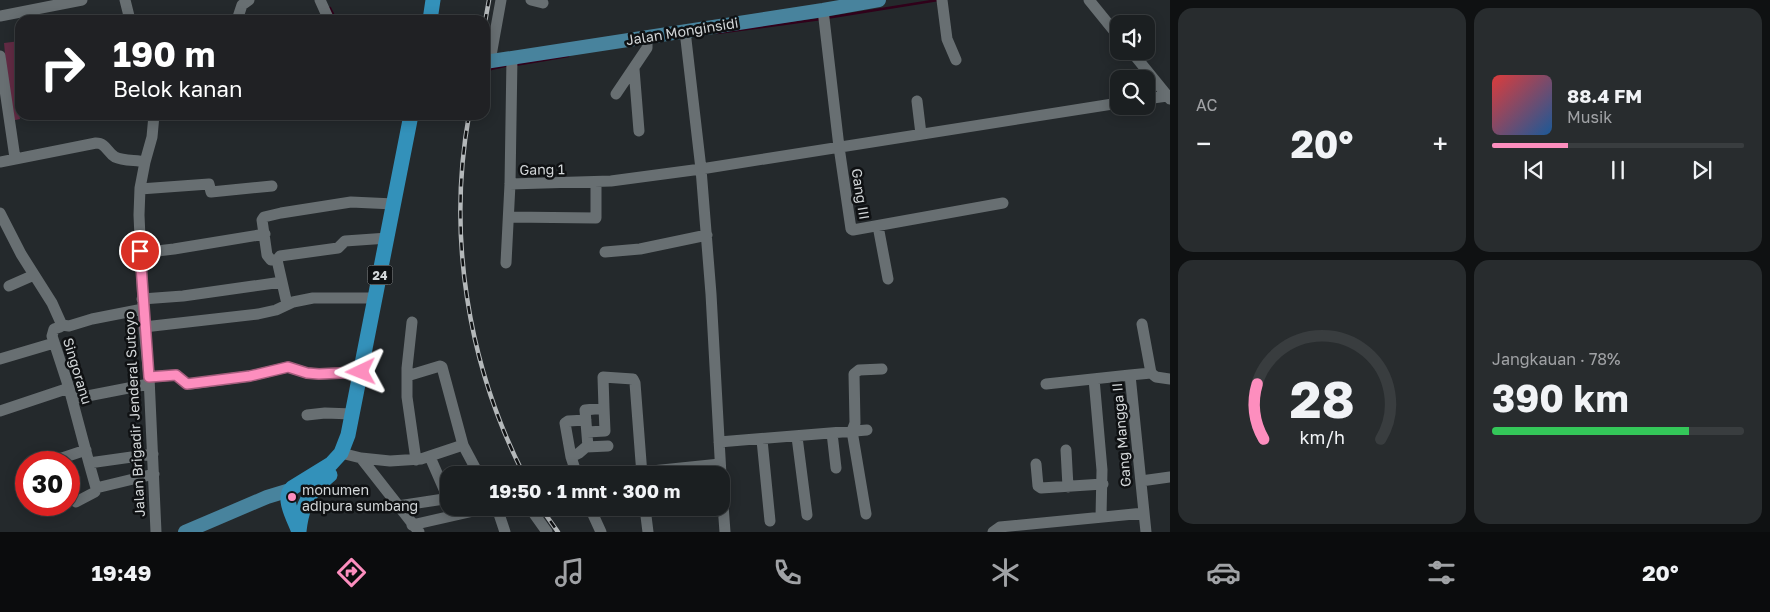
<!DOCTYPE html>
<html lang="id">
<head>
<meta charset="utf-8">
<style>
	body { margin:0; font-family:"Golos Text",sans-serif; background:#282c2e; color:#f1f3f6; height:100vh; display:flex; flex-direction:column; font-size:19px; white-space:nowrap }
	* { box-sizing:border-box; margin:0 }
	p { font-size:16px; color:#a0a2a5 }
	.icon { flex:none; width:28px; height:28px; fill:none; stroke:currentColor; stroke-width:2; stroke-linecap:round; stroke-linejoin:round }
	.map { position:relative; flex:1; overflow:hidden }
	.details { display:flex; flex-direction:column; gap:8px; padding:8px; background:#0f1112; width:600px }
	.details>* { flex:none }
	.guide { position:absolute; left:15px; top:15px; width:475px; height:105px; border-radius:15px; box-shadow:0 2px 12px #0003,0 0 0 1px #393d3f; background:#202124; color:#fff; overflow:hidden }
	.buttons { position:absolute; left:1110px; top:15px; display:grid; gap:10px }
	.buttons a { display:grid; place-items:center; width:45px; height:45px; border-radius:10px; background:#1b1f21; box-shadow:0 2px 12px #0003,0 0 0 1px #393d3f; font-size:25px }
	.speed { position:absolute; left:15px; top:451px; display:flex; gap:10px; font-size:25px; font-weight:700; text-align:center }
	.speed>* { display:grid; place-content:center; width:65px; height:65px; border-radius:50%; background:#1b1f21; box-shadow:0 2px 12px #0003,0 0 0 1px #393d3f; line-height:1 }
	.speed .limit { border:8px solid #d22; background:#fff; color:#111 }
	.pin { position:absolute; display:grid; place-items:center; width:42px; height:42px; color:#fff; margin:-21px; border:2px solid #fff; border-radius:50%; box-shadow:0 1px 5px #0007 }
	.me { position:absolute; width:55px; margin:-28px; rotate:268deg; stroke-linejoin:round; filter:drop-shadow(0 0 4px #0008) }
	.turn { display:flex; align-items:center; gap:18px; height:105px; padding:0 15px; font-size:22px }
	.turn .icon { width:65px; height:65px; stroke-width:2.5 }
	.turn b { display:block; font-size:35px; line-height:42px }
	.big { font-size:38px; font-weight:700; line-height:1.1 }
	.details .card { flex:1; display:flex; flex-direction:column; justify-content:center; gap:8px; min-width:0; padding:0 18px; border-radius:15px; background:#282c2e }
	.details .dial { align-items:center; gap:0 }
	.dial svg { height:130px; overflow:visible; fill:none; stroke:#393d3f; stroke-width:7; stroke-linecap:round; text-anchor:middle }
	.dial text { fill:#f1f3f6; stroke:none }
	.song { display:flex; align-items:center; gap:15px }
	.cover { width:60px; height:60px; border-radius:8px; background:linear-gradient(135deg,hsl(0 70% 55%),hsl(210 70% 35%)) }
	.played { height:5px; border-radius:2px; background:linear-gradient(90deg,#fd8ebe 30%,#393d3f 30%) }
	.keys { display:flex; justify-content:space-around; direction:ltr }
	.heat { display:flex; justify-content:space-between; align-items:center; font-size:28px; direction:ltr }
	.charge { height:8px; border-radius:4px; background:linear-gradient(90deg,#34c759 78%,#393d3f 0) }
	.details .tiles { flex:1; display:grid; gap:8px; grid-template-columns:repeat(2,1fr) }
	.trip { position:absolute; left:440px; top:466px; width:290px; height:50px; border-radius:15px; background:#1b1f21; box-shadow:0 2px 12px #0003,0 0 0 1px #393d3f; font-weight:700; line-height:50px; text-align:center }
	.tabs { display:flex; height:80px; justify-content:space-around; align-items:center; background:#0b0c0d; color:#a0a2a5 }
	.tabs .icon { width:35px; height:35px }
	.tabs .active { color:#fd8ebe }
	.tabs b { font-size:22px; color:#f1f3f6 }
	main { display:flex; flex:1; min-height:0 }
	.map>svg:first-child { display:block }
</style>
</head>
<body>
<main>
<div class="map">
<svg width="1170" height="532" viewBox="0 0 1170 532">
	<rect width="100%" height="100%" fill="#24292c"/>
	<path fill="#622b44" d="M20,41V89L16,90L20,119L11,121L4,43Z"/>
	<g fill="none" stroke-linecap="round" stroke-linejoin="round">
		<path stroke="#30011a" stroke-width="2.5" d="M330,8L336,20
			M826,18L938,0
			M717,33L821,19
			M515,65L568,56
			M485,76L491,69L509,65"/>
		<path stroke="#686f72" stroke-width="11" d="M125,0L130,20
			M320,0L329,20
			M531,0L543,3
			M942,0L947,39L956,60
			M1089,0L1119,37
			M823,10L839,147L851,229L853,230L1003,203
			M0,16L82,0
			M237,20L242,5L249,0
			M685,31L701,169L711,294L721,475
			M1131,51L1170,99
			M0,56L15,158
			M490,61L501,0
			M634,69L639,131
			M616,94L647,48V37
			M1146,99L1167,96
			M917,101L921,134
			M154,115L152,137L145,162L140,188L139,215L144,328L149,377L156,532
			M0,162L96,143C106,143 107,152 115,157C123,161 136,160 145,162
			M510,184L611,181L701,169L1119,103
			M140,189L209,184L211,192L272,186
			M0,213L21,254L52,303L61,323L60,327L54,329L52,336L69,388L89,463L153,454
			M509,217L596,218V182
			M878,226L888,279
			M605,252L640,249L707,235
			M140,253L174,249L265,234
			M277,260L280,256L338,248L345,241L388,238
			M506,263L510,184L512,57
			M9,286L34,275
			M142,299L183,296L282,282
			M287,304L277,260H271L267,255L262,220L264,217L281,213L351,202L394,204
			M412,322L407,368V397L416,460
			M1142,324L1151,373
			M62,325L69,326L92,319L143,309
			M144,327L258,314L276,310L293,302L313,298H376
			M0,359L54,343
			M407,376L440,366L442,367L463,445L479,475
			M149,377L176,375L186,383L190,384L250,376L288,367L307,373L319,374L361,372
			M1094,379L1102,470L1101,517
			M1046,384L1130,375
			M72,399L149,384
			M0,411L69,388
			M307,415L325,413L353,414
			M587,432L605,431L604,408
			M832,433L836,468
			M797,437L807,515
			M762,440L770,521
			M719,442L867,430
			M588,447L585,410L604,408L603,377L633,379L635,383L642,475
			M1066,450L1068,487
			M341,453L361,458L419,532
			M571,457L579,453L586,447L608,446
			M361,458L390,461L421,459L463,445
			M50,462L86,450
			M89,463L96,488L154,474
			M1036,464L1038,486L1041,488L1103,484
			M642,472L720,464
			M577,475L571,457L565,423L568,421L586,420
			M721,478L725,532
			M1141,481L1170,477
			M76,502L95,492L96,488
			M398,506L444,499L447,496L430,457
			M497,508L505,532
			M530,508L547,532
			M590,508L601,532
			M645,508L648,532
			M866,514L852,431L855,423L854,374L859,370L882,369
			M412,525L487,508
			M993,532L1000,527L1144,513
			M1146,532L1130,375L1151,373L1156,377L1170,379"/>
		<path stroke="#48839d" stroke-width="14" d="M485,62L823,10L879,0
			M185,532L267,497L290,490"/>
		<path stroke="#3391ba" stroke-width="15" d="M430,20L433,0
			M299,531C302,504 309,492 330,475
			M299,532C295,520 281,498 292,488L331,464L341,453L348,435L411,115"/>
		<g stroke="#b4b8ba" stroke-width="4.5">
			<path id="rail" d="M485,22L489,0
				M469,115C447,236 468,365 524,475
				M541,508L558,532"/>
		</g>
		<use href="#rail" stroke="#0f1113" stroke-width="2.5" stroke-dasharray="8" stroke-linecap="butt"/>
	</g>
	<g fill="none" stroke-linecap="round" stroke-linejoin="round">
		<g stroke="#a45c7c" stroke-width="12">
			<path id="route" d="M140,251L149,377L176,375L187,384L250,376L288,367L307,373L319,374L361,372"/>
		</g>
		<use href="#route" stroke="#fd8ebe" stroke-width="9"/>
	</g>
	<circle fill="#fd8ebe" stroke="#0f1113" stroke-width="2" cx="292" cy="497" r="5"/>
	<g text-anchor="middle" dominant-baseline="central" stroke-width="5" stroke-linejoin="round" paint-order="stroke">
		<rect fill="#0f1113" stroke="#989c9e" stroke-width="1" x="367.5" y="265.5" width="25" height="19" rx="4"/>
		<g font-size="12" font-weight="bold" fill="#d3d7d9">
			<text x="380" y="275">24</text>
		</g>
		<g font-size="14" fill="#d3d7d9" stroke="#0f1113">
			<text transform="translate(682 31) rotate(-9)">Jalan Monginsidi</text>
			<text transform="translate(542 169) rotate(-1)">Gang 1</text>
			<text transform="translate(861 194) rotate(81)">Gang III</text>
			<text transform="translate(78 371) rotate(73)">Singoranu</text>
			<text transform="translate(134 414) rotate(-93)">Jalan Brigadir Jenderal Sutoyo</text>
			<text transform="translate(1121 435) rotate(-95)">Gang Mangga II</text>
		</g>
		<g font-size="14" fill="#d3d7d9" stroke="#0f1113" text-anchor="start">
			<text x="302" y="489">monumen<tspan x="302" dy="16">adipura sumbang</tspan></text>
		</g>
	</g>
</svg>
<div class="buttons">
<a><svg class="icon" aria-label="sound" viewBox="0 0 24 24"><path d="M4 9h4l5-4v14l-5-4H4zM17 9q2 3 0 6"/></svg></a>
<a><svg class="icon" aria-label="search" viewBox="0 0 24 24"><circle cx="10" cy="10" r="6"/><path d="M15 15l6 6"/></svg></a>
</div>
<div class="speed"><div class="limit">30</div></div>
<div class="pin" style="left:140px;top:251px;background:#d93025"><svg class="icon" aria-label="arrive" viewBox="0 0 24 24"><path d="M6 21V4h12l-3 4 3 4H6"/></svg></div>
<svg class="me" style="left:361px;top:372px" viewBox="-20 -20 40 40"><path d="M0-17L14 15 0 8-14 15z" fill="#fd8ebe" stroke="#fff" stroke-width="4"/></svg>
<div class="trip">19:50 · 1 mnt · 300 m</div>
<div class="guide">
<div class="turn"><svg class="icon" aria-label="right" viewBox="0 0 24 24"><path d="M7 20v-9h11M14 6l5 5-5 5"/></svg><div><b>190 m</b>Belok kanan</div></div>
</div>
</div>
<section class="details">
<div class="tiles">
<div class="card"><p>AC</p>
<div class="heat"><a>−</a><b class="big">20°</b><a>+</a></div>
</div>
<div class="card">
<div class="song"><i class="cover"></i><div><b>88.4 FM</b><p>Musik</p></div></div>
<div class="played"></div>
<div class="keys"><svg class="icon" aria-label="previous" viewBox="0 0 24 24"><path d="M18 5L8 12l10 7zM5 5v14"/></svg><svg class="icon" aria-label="pause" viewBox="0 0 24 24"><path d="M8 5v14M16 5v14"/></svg><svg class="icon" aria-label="next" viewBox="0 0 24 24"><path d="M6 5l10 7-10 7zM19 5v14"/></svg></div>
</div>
<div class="card dial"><svg viewBox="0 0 100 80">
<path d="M14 69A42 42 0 1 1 86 69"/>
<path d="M14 69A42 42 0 0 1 10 35" stroke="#fd8ebe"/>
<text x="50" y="56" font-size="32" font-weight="700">28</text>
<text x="50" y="72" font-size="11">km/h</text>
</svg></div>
<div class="card"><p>Jangkauan · 78%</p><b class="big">390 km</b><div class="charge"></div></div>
</div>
</section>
</main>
<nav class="tabs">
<b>19:49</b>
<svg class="icon active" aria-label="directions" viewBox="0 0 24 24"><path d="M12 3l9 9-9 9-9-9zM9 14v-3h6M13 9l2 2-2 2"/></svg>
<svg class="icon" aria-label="music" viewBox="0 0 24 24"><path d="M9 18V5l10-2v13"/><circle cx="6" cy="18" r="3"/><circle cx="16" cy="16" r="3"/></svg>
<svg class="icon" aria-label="phone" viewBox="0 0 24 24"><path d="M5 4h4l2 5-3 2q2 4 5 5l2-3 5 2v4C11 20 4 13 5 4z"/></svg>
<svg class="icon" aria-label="climate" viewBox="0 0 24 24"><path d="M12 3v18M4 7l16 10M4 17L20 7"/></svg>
<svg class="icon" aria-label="car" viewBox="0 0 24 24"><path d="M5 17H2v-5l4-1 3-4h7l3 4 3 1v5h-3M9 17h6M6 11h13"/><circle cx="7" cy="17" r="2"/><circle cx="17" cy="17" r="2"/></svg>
<svg class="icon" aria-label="filters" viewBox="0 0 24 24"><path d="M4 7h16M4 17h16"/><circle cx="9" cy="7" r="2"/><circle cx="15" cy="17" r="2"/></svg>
<b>20°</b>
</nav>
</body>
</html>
